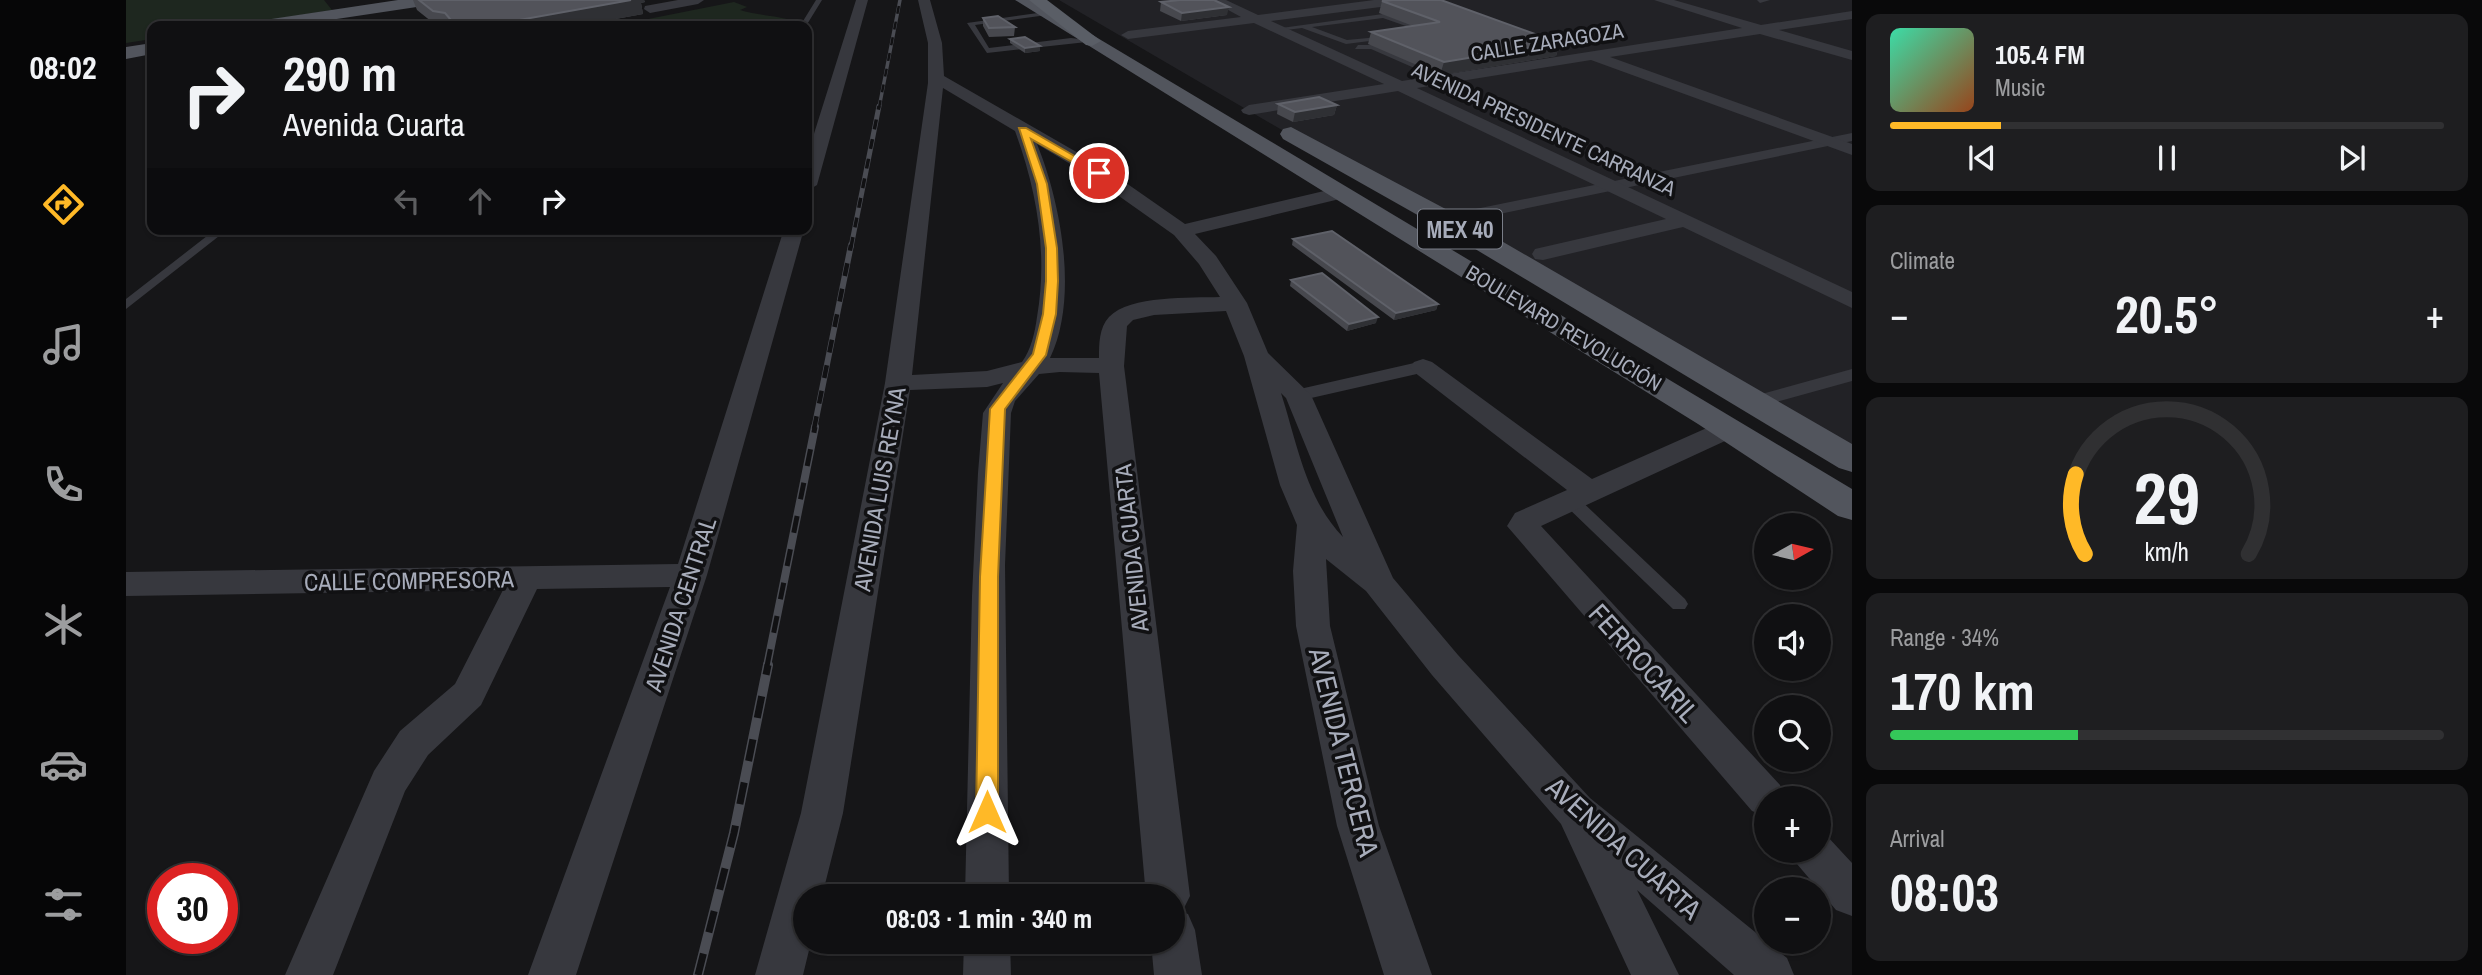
<!DOCTYPE html>
<html lang="en">
<head>
<meta charset="utf-8">
<style>
	body { margin:0; font-family:"Archivo Narrow",sans-serif; background:#1e1e20; color:#f1f3f6; height:100vh; display:flex; flex-direction:column; font-size:26px; white-space:nowrap }
	* { box-sizing:border-box; margin:0 }
	p { font-size:23px; color:#9c9d9f }
	.icon { flex:none; width:38px; height:38px; fill:none; stroke:currentColor; stroke-width:2; stroke-linecap:round; stroke-linejoin:round }
	.map { position:relative; flex:1; overflow:hidden }
	.side { display:flex; flex-direction:column; gap:14px; padding:14px; background:#09090a; width:630px }
	.side>* { flex:none }
	.guide { position:absolute; left:21px; top:21px; width:665px; height:214px; border-radius:14px; box-shadow:0 2px 5px #0004,0 0 0 2px #303032; background:#101012; color:#f1f3f6; overflow:hidden }
	.needle { width:46px; rotate:82deg }
	.controls { position:absolute; left:1628px; top:513px; display:grid; gap:14px }
	.controls a { display:grid; place-items:center; width:77px; height:77px; border-radius:50%; background:#101012; box-shadow:0 2px 5px #0004,0 0 0 2px #303032; font-size:35px }
	.speed { position:absolute; left:21px; top:863px; display:flex; gap:14px; font-size:35px; font-weight:700; text-align:center }
	.speed>* { display:grid; place-content:center; width:91px; height:91px; border-radius:50%; background:#101012; box-shadow:0 2px 5px #0004,0 0 0 2px #303032; line-height:1 }
	.speed .limit { border:10px solid #d22; background:#fff; color:#111 }
	.pin { position:absolute; display:grid; place-items:center; width:60px; height:60px; color:#fff; margin:-30px; border:4px solid #fff; border-radius:50%; box-shadow:0 2px 7px #0007 }
	.me { position:absolute; width:77px; margin:-38px; rotate:0deg; stroke-linejoin:round; filter:drop-shadow(0 0 5px #0008) }
	.turn { display:flex; align-items:center; gap:24px; height:147px; padding:0 21px; font-size:32px }
	.turn .icon { width:91px; height:91px; stroke-width:2.5 }
	.turn b { display:block; font-size:49px; line-height:60px }
	.lanes { display:flex; align-items:center; height:66px; padding:0 21px; background:#0003; justify-content:center; gap:35px; direction:ltr }
	.lanes .off { opacity:.35 }
	.big { font-size:52px; font-weight:700; line-height:1.1 }
	.side .widget { flex:1; display:flex; flex-direction:column; justify-content:center; gap:10px; min-width:0; padding:0 24px; border-radius:14px; background:#1e1e20 }
	.side .dial { align-items:center; gap:0 }
	.dial svg { height:182px; overflow:visible; fill:none; stroke:#303032; stroke-width:7; stroke-linecap:round; text-anchor:middle }
	.dial text { fill:#f1f3f6; stroke:none }
	.song { display:flex; align-items:center; gap:21px }
	.cover { width:84px; height:84px; border-radius:10px; background:linear-gradient(135deg,hsl(160 70% 55%),hsl(20 70% 35%)) }
	.played { height:7px; border-radius:4px; background:linear-gradient(90deg,#ffb927 20%,#303032 20%) }
	.keys { display:flex; justify-content:space-around; direction:ltr }
	.heat { display:flex; justify-content:space-between; align-items:center; font-size:38px; direction:ltr }
	.charge { height:10px; border-radius:5px; background:linear-gradient(90deg,#34c759 34%,#303032 0) }
	.trip { position:absolute; left:667px; top:884px; width:392px; height:70px; border-radius:35px; background:#101012; box-shadow:0 2px 5px #0004,0 0 0 2px #303032; font-weight:700; line-height:70px; text-align:center }
	main { display:flex; flex:1; min-height:0 }
	.tabs { display:flex; flex-direction:column; width:126px; justify-content:space-around; align-items:center; background:#060607; color:#9c9d9f }
	.tabs .icon { width:49px; height:49px }
	.tabs .current { color:#ffb927 }
	.tabs b { font-size:32px; color:#f1f3f6 }
	.map>svg:first-child { display:block }
</style>
</head>
<body>
<main>
<nav class="tabs">
<b>08:02</b>
<svg class="icon current" aria-label="directions" viewBox="0 0 24 24"><path d="M12 3l9 9-9 9-9-9zM9 14v-3h6M13 9l2 2-2 2"/></svg>
<svg class="icon" aria-label="music" viewBox="0 0 24 24"><path d="M9 18V5l10-2v13"/><circle cx="6" cy="18" r="3"/><circle cx="16" cy="16" r="3"/></svg>
<svg class="icon" aria-label="phone" viewBox="0 0 24 24"><path d="M5 4h4l2 5-3 2q2 4 5 5l2-3 5 2v4C11 20 4 13 5 4z"/></svg>
<svg class="icon" aria-label="climate" viewBox="0 0 24 24"><path d="M12 3v18M4 7l16 10M4 17L20 7"/></svg>
<svg class="icon" aria-label="car" viewBox="0 0 24 24"><path d="M5 17H2v-5l4-1 3-4h7l3 4 3 1v5h-3M9 17h6M6 11h13"/><circle cx="7" cy="17" r="2"/><circle cx="17" cy="17" r="2"/></svg>
<svg class="icon" aria-label="filters" viewBox="0 0 24 24"><path d="M4 7h16M4 17h16"/><circle cx="9" cy="7" r="2"/><circle cx="15" cy="17" r="2"/></svg>
</nav>
<div class="map">
<svg width="1726" height="975" viewBox="0 0 1726 975">
	<rect width="100%" height="100%" fill="#161618"/>
	<path fill="#222226" d="M933,0H1726V470L1629,406Z"/>
	<path fill="#1e271f" d="M0,0H198L206,10L105,26H26V39L0,43Z
		M608,2L621,7L614,10C630,15 645,15 661,19L657,26H487Z"/>
	<g fill="none" stroke-linecap="round" stroke-linejoin="round">
		<path fill="#37383e" fill-rule="evenodd" d="M690,0H696L680,26H674Z
			M1631,0H1644L1634,3Z
			M919,12L921,15L849,25L863,48L945,38L970,41L861,53L841,23Z
			M1257,14L1305,31L1293,35L1294,31L1257,18L1186,27L1221,40L1263,36L1267,38L1220,44L1176,28L1152,31L1148,29Z
			M1232,45H1249L1325,79L1318,81L1245,49H1229Z
			M90,229H102L0,309V299Z
			M1444,495L1450,496L1559,599L1562,604L1559,609H1547L1438,504L1436,500Z"/>
		<path fill="#37383e" fill-rule="evenodd" d="M1726,133V141L1320,225L1312,220L1320,215Z
			M1297,361L1307,367L1304,371L1172,401L1165,399L1162,395L1165,391Z
			M1726,369V381L1628,408L1621,406L1618,402L1621,398Z"/>
		<path fill="#37383e" fill-rule="evenodd" d="M552,0H578L572,4L524,13L518,9L519,6Z
			M730,0H742L691,185L681,191V156Z
			M792,0H804L816,43L818,76L980,169L1059,224L1215,187L1222,189L1225,193L1222,197L1069,234L1090,256L1121,303L1142,353L1185,395L1267,578L1332,655L1464,798L1661,958L1668,975H1608L1511,890L1553,975H1505L1435,824L1306,675L1240,591L1200,559L1204,626L1253,826L1306,975H1258L1211,826L1170,626L1167,571L1171,525L1154,485L1118,356L1100,311L1028,315L1007,320L1001,326L998,366L1064,896L1056,912L1062,914L1069,930L1076,975H1028L1025,942H1046V896H1020L973,373L934,372L913,374L889,401L885,413L879,565L883,896H839L846,596L852,473L857,413L877,383L861,387L784,390L717,813L696,896H679V942H685L677,975H629L675,813L759,383L802,83V43ZM817,88L889,131C911,191 922,253 911,317C909,332 905,350 896,362L861,371L786,375ZM911,144L966,177L1048,235L1073,264L1094,297C1065,298 1004,295 983,317C973,328 973,344 973,358H924C953,298 935,203 911,144ZM1155,393L1160,398L1217,537C1180,499 1171,443 1155,393Z
			M1084,0H1100L1132,15L1248,0H1284L1278,4L1145,21L1276,81L1616,28L1528,0H1548L1635,25L1726,11V19L1653,30L1726,51V60L1634,34L1484,57L1726,144V155L1465,60L1291,88L1726,292V308L1557,227L1417,260L1409,259L1406,254L1409,249L1540,219L1272,91L1123,115L1117,113L1115,110L1123,105L1258,84L1128,23L1002,39L995,35L1002,31L1115,17Z
			M658,229H678L581,575L450,975H402L544,587L411,589L355,705L302,755L279,791L207,975H159L248,771L274,731L329,684L377,590L0,596V572L552,564Z
			M1297,359L1306,362L1466,479L1592,423L1602,421L1612,423L1616,429L1612,435L1415,526L1654,785L1660,798H1640V816L1626,811L1381,526L1389,513L1441,490L1288,372L1284,367L1288,362Z
			M1692,833L1701,836L1726,863V916L1710,910L1671,864L1665,850H1692Z
			M838,942H884L885,975H837Z"/>
		<path fill="#52555d" fill-rule="evenodd" d="M272,0H312L304,5L164,26H123L132,21Z
			M889,0H908L1726,489V520L1712,516L1572,424Z
			M26,43V54L0,59V47Z
			M1165,127L1329,214L1726,444V472L1713,468L1311,226L1157,139L1154,134L1157,129Z"/>
		<path fill="#5a5e66" fill-rule="evenodd" d="M903,0H921L975,41L966,46L960,45Z"/>
		<g stroke="#4a4c53" stroke-width="3.5">
			<path id="rail-far4" d="M753,108L774,0"/>
		</g>
		<g stroke="#4a4c53" stroke-width="5">
			<path id="rail-far3" d="M725,247L753,106"/>
		</g>
		<g stroke="#4a4c53" stroke-width="6">
			<path id="rail-far2" d="M688,429L725,245"/>
		</g>
		<g stroke="#4a4c53" stroke-width="8">
			<path id="rail-far1" d="M641,666L689,427"/>
		</g>
		<g stroke="#4a4c53" stroke-width="10">
			<path id="rail" d="M572,975L608,833L642,665"/>
		</g>
		<use href="#rail-far4" stroke="#111113" stroke-width="2.5" stroke-dasharray="8" stroke-linecap="butt"/>
		<use href="#rail-far3" stroke="#111113" stroke-width="3.5" stroke-dasharray="10" stroke-linecap="butt"/>
		<use href="#rail-far2" stroke="#111113" stroke-width="4.5" stroke-dasharray="13" stroke-linecap="butt"/>
		<use href="#rail-far1" stroke="#111113" stroke-width="5" stroke-dasharray="17" stroke-linecap="butt"/>
		<use href="#rail" stroke="#111113" stroke-width="7" stroke-dasharray="22" stroke-linecap="butt"/>
	</g>
	<path fill="#47484e" d="M287,0H518L519,2L515,3L517,14L451,26H302L300,23L306,22L291,10Z
		M1256,1L1434,43L1430,56L1314,75L1242,44L1245,32L1287,26L1253,13Z
		M1035,2L1101,15L1055,21L1034,11Z
		M857,18L889,27L888,36L863,37L857,26Z
		M884,39L914,46V51L899,53L884,43Z
		M1152,104L1211,105L1208,115L1167,122L1151,114Z
		M1167,239L1312,304L1310,310L1268,320L1166,245Z
		M1165,280L1250,323L1221,331L1164,286Z"/>
	<path fill="#2f3034" d="M504,0H518L519,2L515,3L517,14L451,26H360Z
		M1103,7L1101,15L1055,21L1056,13Z
		M1434,43L1430,56L1314,75L1318,62Z
		M914,46V51L899,53V48Z
		M1211,105L1208,115L1167,122L1169,112Z
		M1312,304L1310,310L1268,320L1270,313Z
		M1252,317L1250,323L1221,331L1223,324Z"/>
	<path fill="#52535a" stroke="#5f6169" stroke-width="2" d="M293,0H505L360,26H306L300,23L325,20L319,13L307,11Z
		M1054,0H1088L1103,7L1056,13L1035,2Z
		M1267,0H1315L1434,43L1318,62L1245,32L1314,22L1256,1Z
		M872,16L889,27L863,28L857,18Z
		M899,37L914,46L899,48L884,39Z
		M1193,97L1211,105L1169,112L1152,104Z
		M1206,231L1312,304L1270,313L1167,239Z
		M1196,273L1252,317L1223,324L1165,280Z"/>
	<path fill="#ffb927" stroke="#a67819" stroke-width="2" d="M893,128H900L978,173L969,175L905,139L921,184L931,248L932,281L930,314L920,355L879,409L872,577V812L869,819L861,822L853,819L850,812L854,577L864,409L907,354L917,314L920,281V248L911,184Z"/>
	<g text-anchor="middle" dominant-baseline="central" stroke-width="7" stroke-linejoin="round" paint-order="stroke">
		<g font-size="21" fill="#a7acba" stroke="#111113">
			<text transform="translate(1421 42) rotate(-9)">CALLE ZARAGOZA</text>
			<text transform="translate(1418 129) rotate(25)">AVENIDA PRESIDENTE CARRANZA</text>
			<text transform="translate(1438 328) rotate(31)">BOULEVARD REVOLUCIÓN</text>
		</g>
		<rect fill="#111113" stroke="#7a7e88" stroke-width="2" x="1292" y="209.5" width="84" height="39" rx="5"/>
		<g font-size="23" font-weight="bold" fill="#a7acba">
			<text x="1334" y="229">MEX 40</text>
		</g>
		<g font-size="24" fill="#a7acba" stroke="#111113">
			<text transform="translate(753 489) rotate(-80)">AVENIDA LUIS REYNA</text>
			<text transform="translate(1005 548) rotate(-96)">AVENIDA CUARTA</text>
			<text transform="translate(283 580) rotate(-1)">CALLE COMPRESORA</text>
			<text transform="translate(554 604) rotate(-72)">AVENIDA CENTRAL</text>
		</g>
		<g font-size="28" fill="#a7acba" stroke="#111113">
			<text transform="translate(1518 663) rotate(48)">FERROCARIL</text>
			<text transform="translate(1218 752) rotate(76)">AVENIDA TERCERA</text>
			<text transform="translate(1498 848) rotate(42)">AVENIDA CUARTA</text>
		</g>
	</g>
</svg>
<div class="controls">
<a><svg class="needle" viewBox="-14 -14 28 28"><path d="M0-13l5 13h-10z" fill="#e53935"/><path d="M0 13l5-13h-10z" fill="#9c9d9f"/></svg></a>
<a><svg class="icon" aria-label="sound" viewBox="0 0 24 24"><path d="M4 9h4l5-4v14l-5-4H4zM17 9q2 3 0 6"/></svg></a>
<a><svg class="icon" aria-label="search" viewBox="0 0 24 24"><circle cx="10" cy="10" r="6"/><path d="M15 15l6 6"/></svg></a>
<a>+</a>
<a>−</a>
</div>
<div class="speed"><div class="limit">30</div></div>
<div class="pin" style="left:973px;top:173px;background:#d93025"><svg class="icon" aria-label="arrive" viewBox="0 0 24 24"><path d="M6 21V4h12l-3 4 3 4H6"/></svg></div>
<svg class="me" style="left:861px;top:812px" viewBox="-20 -20 40 40"><path d="M0-17L14 15 0 8-14 15z" fill="#ffb927" stroke="#fff" stroke-width="4"/></svg>
<div class="trip">08:03 · 1 min · 340 m</div>
<div class="guide">
<div class="turn"><svg class="icon" aria-label="right" viewBox="0 0 24 24"><path d="M7 20v-9h11M14 6l5 5-5 5"/></svg><div><b>290 m</b>Avenida Cuarta</div></div>
<div class="lanes"><svg class="icon off" aria-label="left" viewBox="0 0 24 24"><path d="M17 20v-9H6M10 6l-5 5 5 5"/></svg><svg class="icon off" aria-label="ahead" viewBox="0 0 24 24"><path d="M12 20V5M6 11l6-6 6 6"/></svg><svg class="icon" aria-label="right" viewBox="0 0 24 24"><path d="M7 20v-9h11M14 6l5 5-5 5"/></svg></div>
</div>
</div>
<section class="side">
<div class="widget">
<div class="song"><i class="cover"></i><div><b>105.4 FM</b><p>Music</p></div></div>
<div class="played"></div>
<div class="keys"><svg class="icon" aria-label="previous" viewBox="0 0 24 24"><path d="M18 5L8 12l10 7zM5 5v14"/></svg><svg class="icon" aria-label="pause" viewBox="0 0 24 24"><path d="M8 5v14M16 5v14"/></svg><svg class="icon" aria-label="next" viewBox="0 0 24 24"><path d="M6 5l10 7-10 7zM19 5v14"/></svg></div>
</div>
<div class="widget"><p>Climate</p>
<div class="heat"><a>−</a><b class="big">20.5°</b><a>+</a></div>
</div>
<div class="widget dial"><svg viewBox="0 0 100 80">
<path d="M14 69A42 42 0 1 1 86 69"/>
<path d="M14 69A42 42 0 0 1 10 34" stroke="#ffb927"/>
<text x="50" y="56" font-size="32" font-weight="700">29</text>
<text x="50" y="72" font-size="11">km/h</text>
</svg></div>
<div class="widget"><p>Range · 34%</p><b class="big">170 km</b><div class="charge"></div></div>
<div class="widget"><p>Arrival</p><b class="big">08:03</b></div>
</section>
</main>
</body>
</html>
